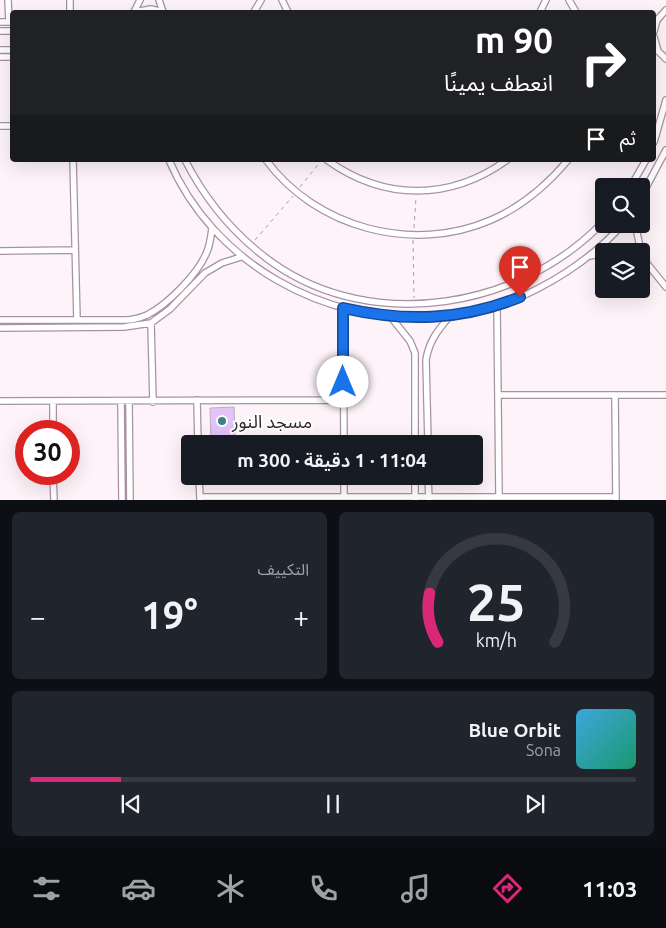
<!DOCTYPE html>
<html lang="ar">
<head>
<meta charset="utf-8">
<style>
	body { margin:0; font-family:Ubuntu,"Noto Sans Arabic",sans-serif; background:#20242c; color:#f1f3f6; direction:rtl; height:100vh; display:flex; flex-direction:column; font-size:19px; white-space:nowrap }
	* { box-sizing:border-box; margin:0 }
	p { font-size:16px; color:#9ea1a6 }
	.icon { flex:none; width:28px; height:28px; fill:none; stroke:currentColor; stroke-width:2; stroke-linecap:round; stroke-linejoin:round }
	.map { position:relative; height:500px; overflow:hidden; direction:ltr }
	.details { display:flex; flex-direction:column; gap:12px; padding:12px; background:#0d0f14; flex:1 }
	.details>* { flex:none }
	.hud { position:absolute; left:10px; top:10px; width:646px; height:152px; border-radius:5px; box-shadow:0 5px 20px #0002; direction:rtl; background:#202124; color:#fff; overflow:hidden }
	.controls { position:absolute; left:595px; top:178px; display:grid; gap:10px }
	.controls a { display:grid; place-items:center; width:55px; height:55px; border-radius:5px; background:#171b24; box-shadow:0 5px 20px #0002; font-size:25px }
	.speed { position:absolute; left:15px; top:420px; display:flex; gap:10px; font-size:25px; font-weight:700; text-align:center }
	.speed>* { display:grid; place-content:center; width:65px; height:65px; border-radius:50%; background:#171b24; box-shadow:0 5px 20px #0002; line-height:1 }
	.speed .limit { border:8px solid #d22; background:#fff; color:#111 }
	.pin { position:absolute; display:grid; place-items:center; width:42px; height:42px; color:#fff; margin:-51px -21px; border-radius:50% 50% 50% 0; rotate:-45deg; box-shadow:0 0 5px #0007 }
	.pin .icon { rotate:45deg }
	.me { position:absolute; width:55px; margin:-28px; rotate:0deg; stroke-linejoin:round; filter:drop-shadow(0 0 4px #0008) }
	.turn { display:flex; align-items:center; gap:18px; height:105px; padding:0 20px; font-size:22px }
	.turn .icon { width:65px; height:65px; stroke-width:2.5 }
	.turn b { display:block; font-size:35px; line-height:42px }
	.then { display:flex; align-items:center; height:48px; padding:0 20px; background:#0003; gap:10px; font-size:19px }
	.big { font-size:38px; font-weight:600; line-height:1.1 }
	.details .tile { flex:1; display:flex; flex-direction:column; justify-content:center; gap:8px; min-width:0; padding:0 18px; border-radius:8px; background:#20242c }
	.details .dial { align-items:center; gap:0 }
	.dial svg { height:130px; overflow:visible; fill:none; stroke:#363941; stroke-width:7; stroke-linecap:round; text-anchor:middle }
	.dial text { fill:#f1f3f6; stroke:none }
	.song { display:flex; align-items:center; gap:15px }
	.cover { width:60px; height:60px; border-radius:8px; background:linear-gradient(135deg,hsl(200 70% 55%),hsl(160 70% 35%)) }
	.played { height:5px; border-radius:2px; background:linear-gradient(90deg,#db2777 15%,#363941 15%) }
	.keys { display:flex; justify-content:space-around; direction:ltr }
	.heat { display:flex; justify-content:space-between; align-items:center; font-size:28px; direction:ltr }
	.details .tiles { flex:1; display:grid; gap:12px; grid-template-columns:1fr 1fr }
	.tile:last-child { grid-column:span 2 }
	.trip { position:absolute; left:181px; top:435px; width:302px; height:50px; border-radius:5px; background:#171b24; box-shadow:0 5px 20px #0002; font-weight:600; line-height:50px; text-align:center; direction:rtl }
	.dock { display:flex; height:80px; justify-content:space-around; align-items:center; background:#090b0e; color:#9ea1a6 }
	.dock .icon { width:35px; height:35px }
	.dock .on { color:#db2777 }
	.dock b { font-size:22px; color:#f1f3f6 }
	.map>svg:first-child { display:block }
</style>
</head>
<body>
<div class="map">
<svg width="666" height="501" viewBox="0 0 666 501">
	<rect width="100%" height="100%" fill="#fdf3f9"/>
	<path fill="#e3c4f9" stroke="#baadc3" d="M234,407L235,434L225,442L211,443L210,408Z"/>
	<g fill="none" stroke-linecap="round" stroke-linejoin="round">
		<g stroke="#a892a1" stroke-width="8">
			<path id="minor" d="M8,0L9,22
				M70,0V12
				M159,0L163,12
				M282,0L288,12
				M569,0L576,12
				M134,12L151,9L163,12
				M134,12L140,0
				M254,12L261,0
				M540,12L546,0
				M0,22H10
				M0,31H12
				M654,31L657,20L666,10
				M654,37L658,51L666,59
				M0,50H12
				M0,57H12
				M0,126H12
				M654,142L666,100
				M73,160L77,320
				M169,160C213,263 324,325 435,317C455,316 478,313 498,306C545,289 590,261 623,224
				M185,160C206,201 235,236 273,263C374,334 522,308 604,221
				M266,160C316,228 413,254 491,220C521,207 547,185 568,160
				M327,160C384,201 450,201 507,160
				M631,186L646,160
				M641,197L666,150
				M635,224L641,251
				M0,251L75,250
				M641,252L645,261L666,287
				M590,256L604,253
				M497,306L499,497
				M343,308L344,444
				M390,316L410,341L415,353V444
				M0,320H125C133,320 140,318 147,315C167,305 197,275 206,254C210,246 211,237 212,228
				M151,323L153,402
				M0,328L124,327L151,323L170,309L205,273L222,263L241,257
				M499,395H666
				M615,395L616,501
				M197,400L198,444
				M0,401L343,400
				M53,401V431
				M121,402L122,501
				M129,402L130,501
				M428,444L426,360C429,341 438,330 450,316
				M53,474L54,501
				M199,476L200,499
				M344,476V497
				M428,476L429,501
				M200,497H616
				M415,499V476"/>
		</g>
		<path stroke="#aba2a8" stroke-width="1" stroke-dasharray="4 4" stroke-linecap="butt" d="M300,187L321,161
			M414,228L416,197
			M255,240L293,196
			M413,240L414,298"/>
		<use href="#minor" stroke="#fff" stroke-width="5.5"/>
	</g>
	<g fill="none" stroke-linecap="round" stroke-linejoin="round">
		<g stroke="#114b97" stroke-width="12">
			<path id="route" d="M343,382V308C405,322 460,321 520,297"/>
		</g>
		<use href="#route" stroke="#1a73e8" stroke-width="9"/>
	</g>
	<circle fill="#3a8288" stroke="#fff" stroke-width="2" cx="222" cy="421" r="5"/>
	<g text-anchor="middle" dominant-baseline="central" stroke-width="4" stroke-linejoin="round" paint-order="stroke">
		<g font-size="18" fill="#32292f" stroke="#fff" text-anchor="start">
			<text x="232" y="421">مسجد النور</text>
		</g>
	</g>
</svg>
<div class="controls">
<a><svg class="icon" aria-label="search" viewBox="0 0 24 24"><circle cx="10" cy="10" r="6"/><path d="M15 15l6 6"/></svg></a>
<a><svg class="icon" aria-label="layers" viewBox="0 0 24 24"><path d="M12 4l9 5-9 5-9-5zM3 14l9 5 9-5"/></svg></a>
</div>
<div class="speed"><div class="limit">30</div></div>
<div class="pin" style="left:520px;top:297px;background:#d93025"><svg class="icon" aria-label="arrive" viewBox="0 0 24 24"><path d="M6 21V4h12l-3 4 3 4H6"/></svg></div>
<svg class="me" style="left:343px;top:382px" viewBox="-20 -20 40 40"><circle r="19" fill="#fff"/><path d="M0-13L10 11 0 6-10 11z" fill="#1a73e8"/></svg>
<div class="trip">11:04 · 1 دقيقة · 300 m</div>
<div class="hud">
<div class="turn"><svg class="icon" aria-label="right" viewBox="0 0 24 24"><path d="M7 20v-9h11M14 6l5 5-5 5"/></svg><div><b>90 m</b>انعطف يمينًا</div></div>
<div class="then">ثم<svg class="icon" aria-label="arrive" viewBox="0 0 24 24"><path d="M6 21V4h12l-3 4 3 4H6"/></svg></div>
</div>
</div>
<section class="details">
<div class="tiles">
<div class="tile dial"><svg viewBox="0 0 100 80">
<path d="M14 69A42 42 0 1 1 86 69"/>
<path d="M14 69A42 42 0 0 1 9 39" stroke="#db2777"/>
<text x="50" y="56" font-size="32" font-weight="700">25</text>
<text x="50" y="72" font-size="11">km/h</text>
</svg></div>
<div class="tile"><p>التكييف</p>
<div class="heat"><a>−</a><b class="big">19°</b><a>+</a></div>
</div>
<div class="tile">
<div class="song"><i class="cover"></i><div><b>Blue Orbit</b><p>Sona</p></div></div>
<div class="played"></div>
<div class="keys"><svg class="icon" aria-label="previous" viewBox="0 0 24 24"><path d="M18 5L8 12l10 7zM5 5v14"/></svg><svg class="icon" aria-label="pause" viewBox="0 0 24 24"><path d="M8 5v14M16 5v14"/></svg><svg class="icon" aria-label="next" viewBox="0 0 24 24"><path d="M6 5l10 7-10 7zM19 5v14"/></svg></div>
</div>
</div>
</section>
<nav class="dock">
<b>11:03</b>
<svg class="icon on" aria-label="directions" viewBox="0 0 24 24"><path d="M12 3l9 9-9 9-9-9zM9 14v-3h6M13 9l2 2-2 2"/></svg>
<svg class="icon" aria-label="music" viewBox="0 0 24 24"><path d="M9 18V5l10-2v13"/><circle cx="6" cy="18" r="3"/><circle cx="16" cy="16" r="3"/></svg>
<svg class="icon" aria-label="phone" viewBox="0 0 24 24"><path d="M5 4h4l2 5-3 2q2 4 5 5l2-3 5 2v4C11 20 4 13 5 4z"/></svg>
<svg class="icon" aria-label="climate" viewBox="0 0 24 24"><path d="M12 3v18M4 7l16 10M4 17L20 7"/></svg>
<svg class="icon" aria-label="car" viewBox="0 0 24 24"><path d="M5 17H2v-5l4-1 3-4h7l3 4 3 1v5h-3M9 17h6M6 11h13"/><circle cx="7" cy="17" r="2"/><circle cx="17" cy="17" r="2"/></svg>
<svg class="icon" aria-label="filters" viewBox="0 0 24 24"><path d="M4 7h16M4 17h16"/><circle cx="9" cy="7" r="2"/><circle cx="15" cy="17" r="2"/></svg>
</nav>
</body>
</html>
